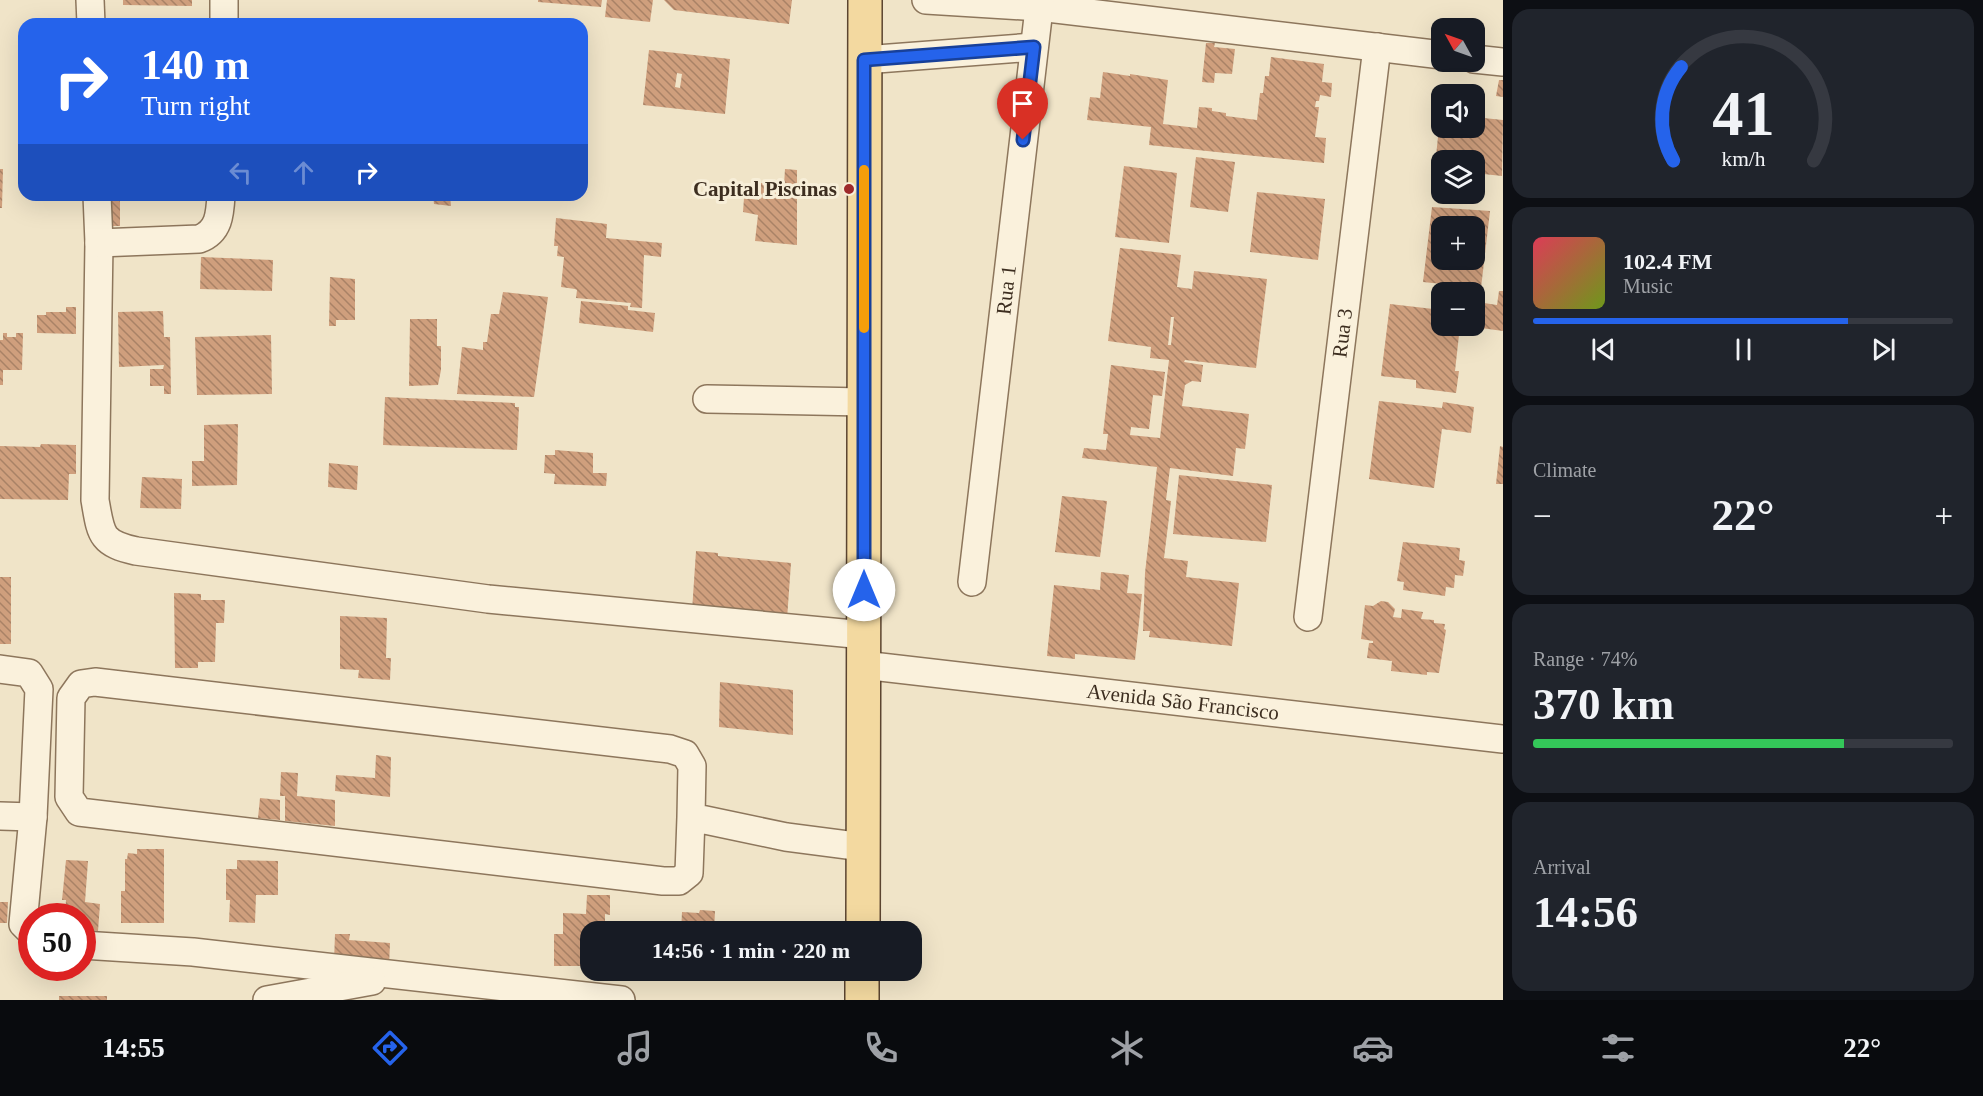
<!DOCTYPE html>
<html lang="en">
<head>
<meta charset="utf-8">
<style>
	body { margin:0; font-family:"Times New Roman",serif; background:#20242c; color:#f1f3f6; height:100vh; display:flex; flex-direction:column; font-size:22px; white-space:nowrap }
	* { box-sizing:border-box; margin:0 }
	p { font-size:20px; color:#9ea1a6 }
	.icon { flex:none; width:33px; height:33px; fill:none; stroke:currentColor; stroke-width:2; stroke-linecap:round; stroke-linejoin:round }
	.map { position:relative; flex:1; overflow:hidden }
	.drawer { display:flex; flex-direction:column; gap:9px; padding:9px; background:#0d0f14; width:480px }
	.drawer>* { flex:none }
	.top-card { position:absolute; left:18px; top:18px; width:570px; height:183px; border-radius:18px; box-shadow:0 6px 24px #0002; background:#2563eb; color:#fff; overflow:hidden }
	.needle { width:39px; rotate:310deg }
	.fabs { position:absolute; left:1431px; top:18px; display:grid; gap:12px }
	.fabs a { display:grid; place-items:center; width:54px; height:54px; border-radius:12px; background:#171b24; box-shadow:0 6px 24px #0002; font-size:30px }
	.speed { position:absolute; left:18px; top:903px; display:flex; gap:12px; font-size:30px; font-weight:700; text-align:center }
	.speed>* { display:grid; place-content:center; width:78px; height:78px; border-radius:50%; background:#171b24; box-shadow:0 6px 24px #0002; line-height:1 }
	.speed .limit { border:9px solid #d22; background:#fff; color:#111 }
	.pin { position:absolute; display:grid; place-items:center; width:51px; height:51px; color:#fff; margin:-62px -26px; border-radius:50% 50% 50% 0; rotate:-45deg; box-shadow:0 0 6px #0007 }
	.pin .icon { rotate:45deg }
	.me { position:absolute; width:66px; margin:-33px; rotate:0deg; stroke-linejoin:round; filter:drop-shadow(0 0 4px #0008) }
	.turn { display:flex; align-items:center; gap:21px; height:126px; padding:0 24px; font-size:27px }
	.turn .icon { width:78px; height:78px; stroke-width:2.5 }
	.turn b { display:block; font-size:42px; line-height:51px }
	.lanes { display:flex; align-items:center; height:57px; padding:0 24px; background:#0003; justify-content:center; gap:30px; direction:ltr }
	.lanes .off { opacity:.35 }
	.big { font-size:45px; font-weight:800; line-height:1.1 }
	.drawer .widget { flex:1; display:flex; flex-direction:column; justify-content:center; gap:9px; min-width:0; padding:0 21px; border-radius:18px; background:#20242c }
	.drawer .dial { align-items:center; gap:0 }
	.dial svg { height:156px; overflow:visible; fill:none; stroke:#363941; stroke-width:7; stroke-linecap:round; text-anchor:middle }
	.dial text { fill:#f1f3f6; stroke:none }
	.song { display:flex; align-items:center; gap:18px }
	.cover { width:72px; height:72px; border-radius:9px; background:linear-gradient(135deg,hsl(350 70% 55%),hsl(80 70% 35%)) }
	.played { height:6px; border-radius:3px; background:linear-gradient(90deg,#2563eb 75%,#363941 75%) }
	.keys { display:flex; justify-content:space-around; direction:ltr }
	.heat { display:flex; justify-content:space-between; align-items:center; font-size:33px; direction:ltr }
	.charge { height:9px; border-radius:4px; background:linear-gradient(90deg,#34c759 74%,#363941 0) }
	.trip { position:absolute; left:580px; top:921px; width:342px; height:60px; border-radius:18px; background:#171b24; box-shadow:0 6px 24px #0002; font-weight:800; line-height:60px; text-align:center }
	.dock { display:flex; height:96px; justify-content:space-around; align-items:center; background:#090b0e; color:#9ea1a6 }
	.dock .icon { width:42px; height:42px }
	.dock .current { color:#2563eb }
	.dock b { font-size:27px; color:#f1f3f6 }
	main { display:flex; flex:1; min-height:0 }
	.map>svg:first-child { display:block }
</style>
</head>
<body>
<main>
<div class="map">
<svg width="1503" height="1000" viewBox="0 0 1503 1000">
	<defs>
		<pattern id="building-back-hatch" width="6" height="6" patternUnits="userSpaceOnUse" patternTransform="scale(1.5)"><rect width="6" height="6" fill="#cf9f7d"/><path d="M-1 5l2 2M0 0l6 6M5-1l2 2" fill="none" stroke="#a98266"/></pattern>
	</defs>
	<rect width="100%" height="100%" fill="#f0e4c8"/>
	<path fill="url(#building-back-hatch)" fill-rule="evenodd" d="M123,0H192V6L123,5Z
		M538,0H602L601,7L538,2Z
		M607,0H653L650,22L605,17Z
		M664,0H792L789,24L674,10Z
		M1206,43H1215L1214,47L1235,49L1232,74L1215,73L1214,83L1202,82Z
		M649,50L730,59L725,114L643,105ZM677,73L682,74L680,88L675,87Z
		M1271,57L1324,64L1322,82L1332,83L1331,97L1320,95L1319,101H1316L1315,107H1319L1315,137L1326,138L1324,163L1149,145L1151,127L1087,120L1090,97L1100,98L1103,72L1130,76V74L1168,80L1163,124L1197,128L1199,107L1212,108V111L1226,113V116L1257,120L1260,93H1263L1265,76H1269Z
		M1499,80H1503V97L1496,96Z
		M1440,117L1442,128H1474V117L1503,120L1502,176L1474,173V160H1442V177L1434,176Z
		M1196,157L1235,162L1228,212L1190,207Z
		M1124,166L1177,173L1169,243L1115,237Z
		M0,169H3L2,208H0Z
		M785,169L797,170V245L755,241L758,215L743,212L744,198L759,200L761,183L784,185Z
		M1257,192L1325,199L1318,260L1250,252Z
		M105,195H120V226H105Z
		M129,195H195V197H186V200L129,199Z
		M305,195H330V198L305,197Z
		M433,195H450L451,206L434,204Z
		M1432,207L1490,211L1481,288L1423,282ZM1442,226H1474V260H1442Z
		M556,218L607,224L606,238L662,243L661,257L644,255L642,308L630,307L631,303L576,298L577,290L575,289L561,287L564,257L557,256L558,246H554Z
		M1120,248L1181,255L1177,287L1192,289L1194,271L1267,279L1256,368L1185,360L1184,362L1203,365L1201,382L1192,381L1185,385L1182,406L1249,414L1245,449L1236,448L1233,476L1170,468L1166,500L1171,501L1164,558L1188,561L1186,577L1239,583L1232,646L1149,637L1150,631H1143L1145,573L1157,467L1082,458L1084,448L1106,450L1108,434H1103L1111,365L1165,372L1162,396L1153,395L1149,429L1131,427L1130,435L1160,438L1169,360L1150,358L1151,347L1108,341ZM1171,317H1174L1171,345H1168Z
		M201,257L273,260L272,291L200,289Z
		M330,277L355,279V320H336V326H329Z
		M1499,291H1503V331L1481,328L1484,303L1497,305Z
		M503,292L548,297L534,397L457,394L462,347L483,350V342H487L491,314H499Z
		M581,301L628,306V310L655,313L653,332L579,323Z
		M1390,304L1442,310V326H1460L1455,371H1459L1456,393L1416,388V380L1381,376Z
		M66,307H76V334L37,333V315H46V312H66Z
		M163,311L164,337H170L171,394H164V386H150V369H163L164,365L119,367L118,312Z
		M410,319H437V346H441V370L438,385L409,386Z
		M3,333H7V337H16V333H23L22,370H3V385H0V340H3Z
		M271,335L272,394L197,395L195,337Z
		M385,397L515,403V407H519L517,450L383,445Z
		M1379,401L1442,408L1443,402L1474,407L1471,433L1442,429L1434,488L1369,479Z
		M238,424L237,485L192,486V461H204V425Z
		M41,444L76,445V474H69L68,500L0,499V446L40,447Z
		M1500,446L1503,447V484H1496Z
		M555,450L593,453V473H607L606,486L554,484L555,474L544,473L545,455H555Z
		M329,463L358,466L357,490L328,487Z
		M1179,475L1272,485L1266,542L1173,534Z
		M142,477L182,479L181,509L140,508Z
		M1062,496L1107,501L1100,557L1055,552Z
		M1403,542L1460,548L1459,560L1465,561L1463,576L1455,575L1454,588L1446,587L1445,596L1403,590L1404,582L1397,581Z
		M696,551L718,553V556L791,563L787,619L692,611Z
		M1101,572L1129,575L1127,593L1142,594L1135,660L1075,654V659L1047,656L1054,585L1100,590Z
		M0,577H11V644H0Z
		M174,593L201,594V600H225L224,623H216L215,662H198V668H175Z
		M1381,601L1388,602L1395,609L1393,617L1401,618L1402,609L1423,612L1421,619L1434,620V623L1445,624L1444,629L1446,630L1439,673L1427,672V675L1391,671L1392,661L1367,658L1369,643H1373V641L1361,639L1365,605L1373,606Z
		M340,616L387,618L386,658H391L390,680L358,678L359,670L340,669Z
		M720,682L793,690V735L719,727Z
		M376,755L391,757L390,797L335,791L336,775L375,778Z
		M281,772L298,773L297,796L335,800V826L285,821V796H280Z
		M260,798L280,800V820L258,818Z
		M137,849H164V923H121V891H125V859H127L128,853L137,854Z
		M66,860L88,861L85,902L100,904L98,931L82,929V916H62L63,914H65L66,900H62Z
		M237,860L278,861V895H256L255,923L229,922L230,900H226V869H237Z
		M587,895H610V915L605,914V932H591V970H604V973H589V957L586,958L585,966H554V934H563V913L586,914Z
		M0,902H8L7,923H0Z
		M700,910L715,911L714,932H681L682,912L699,913Z
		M335,934H350L349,940L390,943L389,967L334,961Z
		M59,996H107V1000H59Z"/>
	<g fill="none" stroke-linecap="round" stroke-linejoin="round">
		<g stroke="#8d765c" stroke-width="30">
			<g id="minor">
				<path d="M90,0L91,24"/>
				<path d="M926,0L1039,7L1442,55"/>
				<path d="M224,24V0"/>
				<path d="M1474,59L1503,62"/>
				<path d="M864,60L1034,47"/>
				<path d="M97,195L99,243L95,500C101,534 100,543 136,551L488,599L864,635"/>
				<path d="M99,243L199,239C219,232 220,214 221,195"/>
				<path d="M707,399L864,402"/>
				<path id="s1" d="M972,582L1040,0"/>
				<path id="s2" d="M1308,617L1377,47"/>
				<path id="s3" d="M863,665L1503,739"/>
				<path d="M0,669L29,673L39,689L33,817L23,924L32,933"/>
				<path d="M0,816L33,817"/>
				<path d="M691,817L689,873L679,881H663L79,812L69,797L71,698L81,684L95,682L670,749L685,754L692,766L691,817L786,837L863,847"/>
				<path d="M82,945L193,952L621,1000"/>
				<path d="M267,1000L372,981"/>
			</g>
		</g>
		<g stroke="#5b4430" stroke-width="36">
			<path id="major" d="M863,932L865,0
				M862,1000V970"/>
		</g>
		<use href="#minor" stroke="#faf1dc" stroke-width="27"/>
		<use href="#major" stroke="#f3d9a0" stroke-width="33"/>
	</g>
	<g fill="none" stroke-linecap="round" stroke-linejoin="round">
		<g stroke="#184099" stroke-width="15">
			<path id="route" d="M864,590V60L1034,47L1023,140"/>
		</g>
		<use href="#route" stroke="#2563eb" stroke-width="10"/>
		<path stroke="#f59e0b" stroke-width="10" d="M864,328V170"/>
	</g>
	<circle fill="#9e2a2b" stroke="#f7eed8" stroke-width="2" cx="849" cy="189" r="6"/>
	<g text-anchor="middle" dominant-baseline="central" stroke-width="6" stroke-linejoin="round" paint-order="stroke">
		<g font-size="21" font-weight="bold" fill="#3d2e20" stroke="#f7eed8" text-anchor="end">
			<text x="837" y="189">Capital Piscinas</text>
		</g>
		<g font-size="21" fill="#3d2e20" stroke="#f7eed8">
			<text stroke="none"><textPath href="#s1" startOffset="294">Rua 1</textPath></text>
			<text stroke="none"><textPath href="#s2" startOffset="286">Rua 3</textPath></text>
			<text stroke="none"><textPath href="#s3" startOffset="322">Avenida São Francisco</textPath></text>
		</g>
	</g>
</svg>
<div class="fabs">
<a><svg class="needle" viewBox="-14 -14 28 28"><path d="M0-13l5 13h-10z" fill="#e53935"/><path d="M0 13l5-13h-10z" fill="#9ea1a6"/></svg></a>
<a><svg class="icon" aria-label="sound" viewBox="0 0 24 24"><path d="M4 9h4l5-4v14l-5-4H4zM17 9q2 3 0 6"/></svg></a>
<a><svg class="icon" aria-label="layers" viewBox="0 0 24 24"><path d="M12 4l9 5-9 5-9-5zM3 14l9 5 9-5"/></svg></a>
<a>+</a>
<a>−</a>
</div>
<div class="speed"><div class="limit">50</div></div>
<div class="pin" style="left:1023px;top:140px;background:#d93025"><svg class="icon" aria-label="arrive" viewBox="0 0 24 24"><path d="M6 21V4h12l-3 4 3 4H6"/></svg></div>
<svg class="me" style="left:864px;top:590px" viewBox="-20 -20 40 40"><circle r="19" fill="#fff"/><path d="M0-13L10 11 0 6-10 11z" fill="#2563eb"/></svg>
<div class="trip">14:56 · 1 min · 220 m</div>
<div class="top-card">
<div class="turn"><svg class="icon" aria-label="right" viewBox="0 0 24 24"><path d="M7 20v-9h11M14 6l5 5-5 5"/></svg><div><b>140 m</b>Turn right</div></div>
<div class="lanes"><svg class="icon off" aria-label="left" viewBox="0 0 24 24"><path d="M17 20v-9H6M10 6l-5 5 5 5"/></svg><svg class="icon off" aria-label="ahead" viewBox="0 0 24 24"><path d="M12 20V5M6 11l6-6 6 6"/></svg><svg class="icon" aria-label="right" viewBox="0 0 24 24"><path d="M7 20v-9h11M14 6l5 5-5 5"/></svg></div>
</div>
</div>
<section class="drawer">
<div class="widget dial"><svg viewBox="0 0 100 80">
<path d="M14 69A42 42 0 1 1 86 69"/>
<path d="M14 69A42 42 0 0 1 18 21" stroke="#2563eb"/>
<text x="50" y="56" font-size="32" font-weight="700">41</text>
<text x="50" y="72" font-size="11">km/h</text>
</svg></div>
<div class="widget">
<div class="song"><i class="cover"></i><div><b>102.4 FM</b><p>Music</p></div></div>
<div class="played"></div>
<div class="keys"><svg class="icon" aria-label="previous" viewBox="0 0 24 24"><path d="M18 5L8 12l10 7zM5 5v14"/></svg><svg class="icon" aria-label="pause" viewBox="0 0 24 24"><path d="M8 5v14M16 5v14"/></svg><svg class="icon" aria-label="next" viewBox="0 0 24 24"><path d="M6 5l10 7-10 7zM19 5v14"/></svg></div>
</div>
<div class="widget"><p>Climate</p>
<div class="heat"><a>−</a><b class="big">22°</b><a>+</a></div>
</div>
<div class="widget"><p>Range · 74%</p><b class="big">370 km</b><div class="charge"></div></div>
<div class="widget"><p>Arrival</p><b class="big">14:56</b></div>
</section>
</main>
<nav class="dock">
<b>14:55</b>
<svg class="icon current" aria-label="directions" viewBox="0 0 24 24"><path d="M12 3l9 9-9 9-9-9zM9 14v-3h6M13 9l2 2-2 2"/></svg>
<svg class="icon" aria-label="music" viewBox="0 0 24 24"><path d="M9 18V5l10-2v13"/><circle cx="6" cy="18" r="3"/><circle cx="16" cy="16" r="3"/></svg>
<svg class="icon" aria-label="phone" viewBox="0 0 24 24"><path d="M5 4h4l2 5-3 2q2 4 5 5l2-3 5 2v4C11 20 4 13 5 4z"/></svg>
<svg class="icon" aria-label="climate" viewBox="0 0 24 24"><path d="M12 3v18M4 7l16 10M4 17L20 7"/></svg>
<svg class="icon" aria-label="car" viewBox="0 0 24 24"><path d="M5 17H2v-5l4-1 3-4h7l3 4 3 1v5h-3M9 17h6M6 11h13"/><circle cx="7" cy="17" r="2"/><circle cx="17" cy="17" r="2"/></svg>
<svg class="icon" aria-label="filters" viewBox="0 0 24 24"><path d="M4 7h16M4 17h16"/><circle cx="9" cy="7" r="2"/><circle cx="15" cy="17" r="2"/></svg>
<b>22°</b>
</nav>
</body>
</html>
